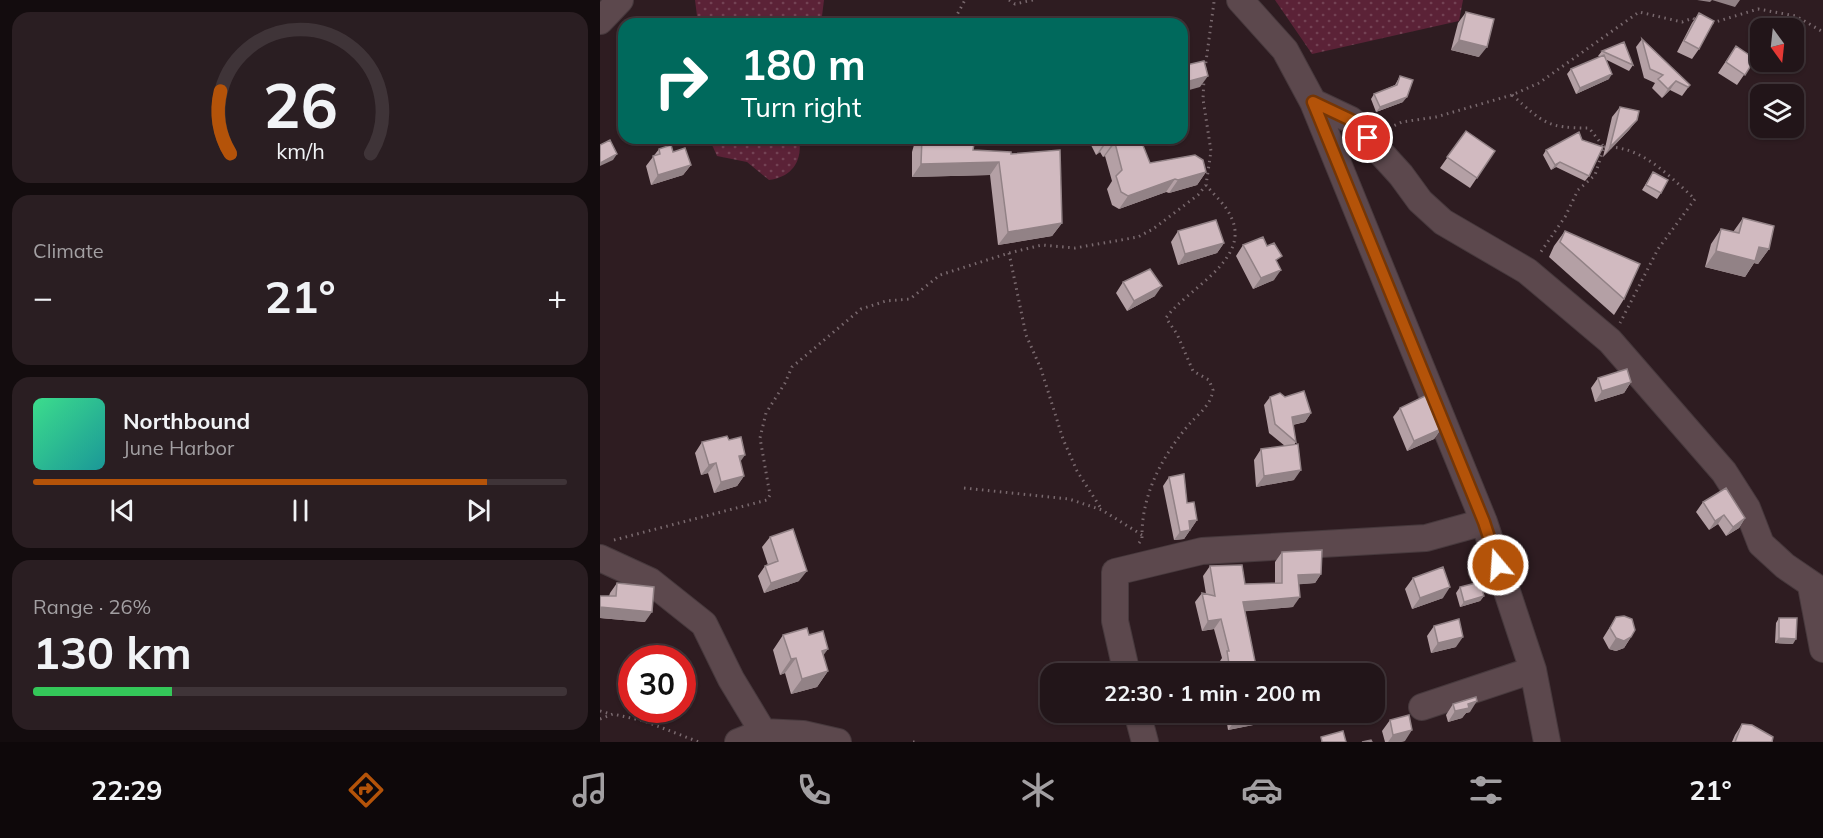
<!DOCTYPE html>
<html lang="en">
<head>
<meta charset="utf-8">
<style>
	body { margin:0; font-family:Mulish,sans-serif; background:#2a1e22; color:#f1f3f6; height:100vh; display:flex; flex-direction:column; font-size:22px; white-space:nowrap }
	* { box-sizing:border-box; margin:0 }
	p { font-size:20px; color:#a29fa2 }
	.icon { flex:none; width:33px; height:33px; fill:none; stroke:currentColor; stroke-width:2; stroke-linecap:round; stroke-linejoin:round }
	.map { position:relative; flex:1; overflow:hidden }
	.details { display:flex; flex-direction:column; gap:12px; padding:12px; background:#130c0e; width:600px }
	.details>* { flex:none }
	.guide { position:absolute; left:18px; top:18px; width:570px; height:126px; border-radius:18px; box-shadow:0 2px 4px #0004,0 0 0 2px #3f3438; background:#00695c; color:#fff; overflow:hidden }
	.needle { width:39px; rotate:165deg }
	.buttons { position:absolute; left:1150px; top:18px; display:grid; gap:12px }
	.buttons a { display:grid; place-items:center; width:54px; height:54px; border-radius:12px; background:#221519; box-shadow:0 2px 4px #0004,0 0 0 2px #3f3438; font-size:30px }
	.speed { position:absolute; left:18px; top:645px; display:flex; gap:12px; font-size:30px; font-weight:700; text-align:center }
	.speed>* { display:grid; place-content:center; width:78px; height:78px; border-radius:50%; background:#221519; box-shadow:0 2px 4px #0004,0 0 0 2px #3f3438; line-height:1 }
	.speed .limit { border:9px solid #d22; background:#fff; color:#111 }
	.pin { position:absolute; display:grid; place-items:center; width:51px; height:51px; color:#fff; margin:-26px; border:3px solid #fff; border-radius:50%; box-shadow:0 2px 6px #0007 }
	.me { position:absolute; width:66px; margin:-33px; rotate:342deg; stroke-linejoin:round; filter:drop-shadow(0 0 4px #0008) }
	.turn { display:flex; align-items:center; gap:21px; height:126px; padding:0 24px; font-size:27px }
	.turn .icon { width:78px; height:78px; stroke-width:2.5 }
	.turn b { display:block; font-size:42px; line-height:51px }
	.big { font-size:45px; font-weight:700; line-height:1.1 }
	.details .widget { flex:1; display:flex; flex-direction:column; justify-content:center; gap:9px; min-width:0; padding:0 21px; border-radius:18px; background:#2a1e22 }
	.details .dial { align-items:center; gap:0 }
	.dial svg { height:156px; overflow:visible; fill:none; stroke:#3f3438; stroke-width:7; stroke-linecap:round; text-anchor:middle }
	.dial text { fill:#f1f3f6; stroke:none }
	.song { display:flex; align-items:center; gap:18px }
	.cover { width:72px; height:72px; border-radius:9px; background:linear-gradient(135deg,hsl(150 70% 55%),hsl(180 70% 35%)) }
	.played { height:6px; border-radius:3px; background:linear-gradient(90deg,#b45309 85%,#3f3438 85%) }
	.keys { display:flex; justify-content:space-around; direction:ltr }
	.heat { display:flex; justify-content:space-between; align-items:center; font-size:33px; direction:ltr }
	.charge { height:9px; border-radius:4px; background:linear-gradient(90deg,#34c759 26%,#3f3438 0) }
	.trip { position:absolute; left:440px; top:663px; width:345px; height:60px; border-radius:18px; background:#221519; box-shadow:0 2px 4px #0004,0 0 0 2px #3f3438; font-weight:700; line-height:60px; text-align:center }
	.dock { display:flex; height:96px; justify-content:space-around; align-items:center; background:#0e080a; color:#a29fa2 }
	.dock .icon { width:42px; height:42px }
	.dock .on { color:#b45309 }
	.dock b { font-size:27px; color:#f1f3f6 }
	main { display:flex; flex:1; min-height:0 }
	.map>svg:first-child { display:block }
</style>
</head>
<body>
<main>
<section class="details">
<div class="widget dial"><svg viewBox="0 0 100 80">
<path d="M14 69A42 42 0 1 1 86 69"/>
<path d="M14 69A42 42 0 0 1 9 37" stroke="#b45309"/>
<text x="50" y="56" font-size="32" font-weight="700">26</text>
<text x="50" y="72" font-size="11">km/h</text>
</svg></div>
<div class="widget"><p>Climate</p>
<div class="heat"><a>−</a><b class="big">21°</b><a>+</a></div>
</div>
<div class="widget">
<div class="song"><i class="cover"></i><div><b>Northbound</b><p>June Harbor</p></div></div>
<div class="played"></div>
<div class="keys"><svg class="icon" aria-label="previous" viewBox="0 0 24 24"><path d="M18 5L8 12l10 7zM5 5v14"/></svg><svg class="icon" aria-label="pause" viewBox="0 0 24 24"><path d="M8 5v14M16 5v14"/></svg><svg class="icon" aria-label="next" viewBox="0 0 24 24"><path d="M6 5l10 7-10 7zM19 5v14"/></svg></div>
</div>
<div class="widget"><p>Range · 26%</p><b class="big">130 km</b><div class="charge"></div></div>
</section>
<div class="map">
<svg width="1223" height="742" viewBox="0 0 1223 742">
	<defs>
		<pattern id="grass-dots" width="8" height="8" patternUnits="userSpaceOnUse" patternTransform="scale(1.5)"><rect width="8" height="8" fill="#5b2237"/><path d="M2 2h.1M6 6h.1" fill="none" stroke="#734254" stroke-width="1.8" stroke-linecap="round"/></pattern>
	</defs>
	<rect width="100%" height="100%" fill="#2e1c21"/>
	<path fill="url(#grass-dots)" d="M95,0H224L221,24H98Z
		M675,0H863L859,21L712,54Z
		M109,138H199C203,161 192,177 169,180L147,162L117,156Z"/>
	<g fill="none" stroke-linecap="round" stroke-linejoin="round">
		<g stroke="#47393d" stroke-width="28">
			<path id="minor" d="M640,0L685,50L713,102L884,522L933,670L947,742
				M0,21L20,0
				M713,102L751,120L801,175L820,201L843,222L927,271L1010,341L1124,472L1147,508L1161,544L1185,566L1223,592
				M0,558L50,581L104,624L131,679L163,732L203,734L238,742
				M1211,586L1223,649
				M527,674L515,621V572L602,551L826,538L884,522
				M822,707L933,670
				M537,712L545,742
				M138,742L163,732"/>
		</g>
		<path stroke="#79696e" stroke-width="3" stroke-dasharray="1.5 4.5" stroke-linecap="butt" d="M409,0L415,4L433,0
			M1112,23L1158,9L1196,16L1223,32
			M352,24L365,0
			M605,69L614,2
			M912,95C944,123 946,128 989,128L1004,147L995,175L978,190L965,217L940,253
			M789,128L802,122L836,117L912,95L939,83L1039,12L1082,22L1093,18L1097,21
			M1004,147C1041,145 1069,176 1095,199L1058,249L1020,323
			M409,253L426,335L441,369L463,439L477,471L502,510
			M364,488L469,499L502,510L542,535
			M14,540L167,500L170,495L160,438L166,413L185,383L192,367L261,309L286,301L310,299L340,275L409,253L442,245L475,248L538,237L553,229L598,195L606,185L611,151L603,99L604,78
			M539,543L542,539C541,497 560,460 586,428C597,414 610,408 613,390L609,380L593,371L577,334L566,318C585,290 650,261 632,219C627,206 615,196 606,185
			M0,711L11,714
			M0,719L13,714L44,721L99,742
			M313,742H319"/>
		<use href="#minor" stroke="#5c484d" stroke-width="26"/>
	</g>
	<path fill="#b4a0a5" d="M866,12L879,57L851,50L858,23Z
		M1099,13V49L1092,59L1077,52L1092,23Z
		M1042,39L1090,85L1082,96L1070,90L1062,98L1052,88L1055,83L1044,78L1036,47Z
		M1136,46L1155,59L1137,85L1118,73Z
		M1002,51L1033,65L1029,71L1007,60L1009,79L976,94L967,74L971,69L1000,57L998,56Z
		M800,76L803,102L776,112L771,99L774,94L795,85Z
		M1020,107L1037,120L1029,130L1003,157L1012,117Z
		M866,131L895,151L870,188L840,168Z
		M316,138H375L373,150L411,154L462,223L452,236L398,245L390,175L312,177V152Z
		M489,138H540L550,163L606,172L597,185L569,193L566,192L519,209L512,205L507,189L512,181L505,156L503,157L500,152L496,155L488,139Z
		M59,149L73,152L91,165L83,175L51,185L46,166Z
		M946,150L989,176L985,181L956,167L951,170L943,155Z
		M1053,172L1061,193L1057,199L1042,190Z
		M1143,218L1169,249L1158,264L1154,263L1145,277L1105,267L1111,244L1121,229L1133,232Z
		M578,231L624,243L617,253L578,265L571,242Z
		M965,231L1024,299L1014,315L949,257L954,246Z
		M643,245L667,246L677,263L674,280L653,289L636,256Z
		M523,282L555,296L527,311L516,293Z
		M998,378L1031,382L1024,393L995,402L991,388Z
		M670,397L711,413L705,422L693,425L696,442L694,445V480L656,487L654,460L661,449L685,446L669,433L664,405Z
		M800,408L841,429L834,439L807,451L793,417Z
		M102,442L140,462L144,476L137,486L114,493L108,473L101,475L95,453Z
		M569,477L587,503L597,520L584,539L574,540L563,486Z
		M1103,502L1145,518L1139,528L1126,536L1118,524L1109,530L1096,512Z
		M170,537L199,581L164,593L158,576L165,566L168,565L162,547Z
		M682,552L721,574L715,583L699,584L693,607L645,611L655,674H622L620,661L622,658L614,629L602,631L595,602L602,593L606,594L603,576L610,566L645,584L675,583V562Z
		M813,578L843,598L812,609L805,589Z
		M17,583L45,622L0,618V596H9L10,593Z
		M860,587L884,596L880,601L860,607L856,593Z
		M1016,617L1031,637L1024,648L1016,651L1009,649L1003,638Z
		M1179,618L1193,644L1175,643L1176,623Z
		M834,626L856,647L831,653L827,636Z
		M183,635H209L223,656L228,671L217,687L191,694L185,673L180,675L173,650Z
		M853,704L870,712L866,713L862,718L848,722L846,715Z
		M629,712H678L673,721L628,730L626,717Z
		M790,720L805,741L800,742H785L782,731Z
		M1142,724L1172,742H1132L1135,735Z"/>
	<path fill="#928286" d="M1097,0H1112L1110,2Z
		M1112,0H1140L1135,7Z
		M859,40L887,47L879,57L851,50Z
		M1012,74L1009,79L976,94L980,88Z
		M608,76L600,87L582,92V83Z
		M1076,81L1070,90L1062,98L1068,89Z
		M807,97L803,102L776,112L780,107Z
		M1037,120L1029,130L1003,157L1010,147Z
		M509,139L500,152L496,155L505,142Z
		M515,143L505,156L503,157L512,144Z
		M17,154L13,160L0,166V163Z
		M399,162L390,175L312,177L321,164Z
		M960,162L956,167L951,170L955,165Z
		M91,165L83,175L51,185L58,175Z
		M606,172L597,185L569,193L578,180Z
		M575,179L566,192L519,209L528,196Z
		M462,223L452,236L398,245L408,232Z
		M624,243L617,253L578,265L585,254Z
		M1159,247L1169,249L1158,264L1154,263L1145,277L1105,267L1116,251Z
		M681,270L674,280L653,289L661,278Z
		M562,286L555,296L527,311L534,301Z
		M1031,382L1024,393L995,402L1002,391Z
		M711,413L705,422L686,426L692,417Z
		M841,429L834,439L807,451L814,441Z
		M145,455L138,465L139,456Z
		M116,463L108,473L101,475L109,465Z
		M701,470L694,480L656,487L664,476Z
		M144,476L137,486L114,493L121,482Z
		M1124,515L1118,524L1109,530L1115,521Z
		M1145,518L1139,528L1126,536L1133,527Z
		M597,520L591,529H583L589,521Z
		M590,530L584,539L574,540L580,532Z
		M207,571L199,581L164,593L171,583Z
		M721,574L715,583L692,585L698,575Z
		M850,587L843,598L812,609L820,598Z
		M884,596L880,601L860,607L864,602Z
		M700,597L693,607L637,612L643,602Z
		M0,607L52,612L45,622L0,618Z
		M621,619L614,629L602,631L608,621Z
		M863,637L856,647L831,653L838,643Z
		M1031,637L1024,648L1016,651L1009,649L1016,638Z
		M1179,638L1196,639L1193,644L1175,643Z
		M228,649L217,664L222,651Z
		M196,658L185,673L180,675L191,659Z
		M641,669L639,674H628L630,670Z
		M228,671L217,687L191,694L202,679Z
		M877,701L870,712L866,713L862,718L848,722L855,711L868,704Z
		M678,713L673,721L628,730L634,722Z
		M812,730L805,741L800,742H788L793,735Z"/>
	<path fill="#d1bac0" stroke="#928286" stroke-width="1.5" d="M866,12L894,19L887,47L859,40Z
		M1099,13L1114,21L1099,49L1084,41Z
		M461,19L478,20V24H462Z
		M1042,39L1090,85L1088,87L1076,81L1068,89L1058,79L1063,75L1050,69Z
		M1024,42L1033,65L1002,51Z
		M1136,46L1155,59L1145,75L1126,62Z
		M1004,55L1012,74L980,88L971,69Z
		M604,61L608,76L582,83V66Z
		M800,76L813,80L807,97L780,107L774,94L797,85Z
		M1020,107L1039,111L1037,120L1010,147Z
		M866,131L895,151L877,178L847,157Z
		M979,132L982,140L1003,147L989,176L960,162L955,165L946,150Z
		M322,138H375L373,150L411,152V154L460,150L462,223L408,232L399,162L321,164Z
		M503,138H540L550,163L595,155L603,160L606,172L578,180L575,179L528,196L521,192L516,176L522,170L515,143L512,144L509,139L505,142Z
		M10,140L17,154L0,163V145Z
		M71,145L73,152L85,148L91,165L58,175L53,156L60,154L59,149Z
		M1053,172L1068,180L1061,193L1046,185Z
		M1143,218L1174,226L1169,249L1159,247L1155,261L1116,251L1121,229L1139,233Z
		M616,220L624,243L585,254L578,231Z
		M965,231L1040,264L1024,299L960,242Z
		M663,237L667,246L674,243L682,256L676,260L681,270L661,278L643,245Z
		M550,269L562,286L534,301L523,282Z
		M1027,369L1031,382L1002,391L998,378Z
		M704,391L711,413L692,417L696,442L675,424L670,397L680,393L685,397Z
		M827,395L841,429L814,441L800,408Z
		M127,436L129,440L141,437L145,455L139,456L144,476L121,482L116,463L109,465L102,442Z
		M698,444L701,470L664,476L661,449Z
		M584,474L587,503L594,502L597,520L589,521L590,530L580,532L569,477Z
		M1126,488L1145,518L1133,527L1124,515L1115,521L1103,502Z
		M193,529L207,571L171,583L165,566L178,561L170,537Z
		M722,550L721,574L698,575L700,597L643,602L657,671L649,674H643L641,669L630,670L627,651H629L621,619L608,621L602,593L615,596L610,566L642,565L645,584L682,583V552Z
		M843,567L850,587L820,598L813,578Z
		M880,582L884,596L864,602L860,587Z
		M17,583L54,587L52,612L0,607V596H16Z
		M1024,616L1032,619L1035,630L1031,637L1024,641L1016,638L1010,628L1016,617Z
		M1179,618H1197L1196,639L1179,638Z
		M859,619L863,637L838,643L834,626Z
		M207,628L209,635L223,631L228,649L222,651L228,671L202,679L196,658L191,659L183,635Z
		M876,697L877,701L868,704L869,708L855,711L853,704Z
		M632,712H678V713L634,722Z
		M809,715L812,730L793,735L790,720Z
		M1142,724L1152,725L1173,737L1172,742H1135Z
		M743,731L746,742H722L721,737Z
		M771,740L772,742H762Z"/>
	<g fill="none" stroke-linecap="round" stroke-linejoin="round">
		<g stroke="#753606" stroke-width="15">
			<path id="route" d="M768,138L751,120L713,102L884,522L898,565"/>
		</g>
		<use href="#route" stroke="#b45309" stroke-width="10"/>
	</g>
</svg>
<div class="buttons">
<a><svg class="needle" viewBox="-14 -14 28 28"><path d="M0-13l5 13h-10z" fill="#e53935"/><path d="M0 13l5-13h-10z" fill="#a29fa2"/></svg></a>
<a><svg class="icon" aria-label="layers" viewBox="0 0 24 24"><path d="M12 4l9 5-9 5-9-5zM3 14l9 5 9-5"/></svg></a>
</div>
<div class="speed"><div class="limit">30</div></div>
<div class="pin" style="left:768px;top:138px;background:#d93025"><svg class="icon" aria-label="arrive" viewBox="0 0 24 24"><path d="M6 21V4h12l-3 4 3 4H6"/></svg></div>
<svg class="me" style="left:898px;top:565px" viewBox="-20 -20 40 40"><circle r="17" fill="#b45309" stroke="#fff" stroke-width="3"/><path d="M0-11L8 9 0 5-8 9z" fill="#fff"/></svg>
<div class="trip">22:30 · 1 min · 200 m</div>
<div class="guide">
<div class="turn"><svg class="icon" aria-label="right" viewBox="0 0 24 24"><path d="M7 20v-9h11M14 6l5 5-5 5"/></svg><div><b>180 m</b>Turn right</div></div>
</div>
</div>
</main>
<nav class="dock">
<b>22:29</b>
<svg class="icon on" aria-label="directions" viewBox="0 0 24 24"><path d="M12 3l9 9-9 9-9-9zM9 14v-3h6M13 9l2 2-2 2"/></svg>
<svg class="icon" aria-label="music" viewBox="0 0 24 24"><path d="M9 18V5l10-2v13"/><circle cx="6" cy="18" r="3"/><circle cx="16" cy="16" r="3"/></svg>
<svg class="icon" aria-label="phone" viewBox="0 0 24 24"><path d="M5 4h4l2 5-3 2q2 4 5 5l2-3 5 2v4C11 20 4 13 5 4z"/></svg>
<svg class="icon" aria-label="climate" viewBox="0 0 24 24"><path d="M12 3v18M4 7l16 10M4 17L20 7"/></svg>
<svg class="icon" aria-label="car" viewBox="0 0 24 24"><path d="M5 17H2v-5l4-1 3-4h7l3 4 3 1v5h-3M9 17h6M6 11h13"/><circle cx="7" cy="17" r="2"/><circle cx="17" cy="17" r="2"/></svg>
<svg class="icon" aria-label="filters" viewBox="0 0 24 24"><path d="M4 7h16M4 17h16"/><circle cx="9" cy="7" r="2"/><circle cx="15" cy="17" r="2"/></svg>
<b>21°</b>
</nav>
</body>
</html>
